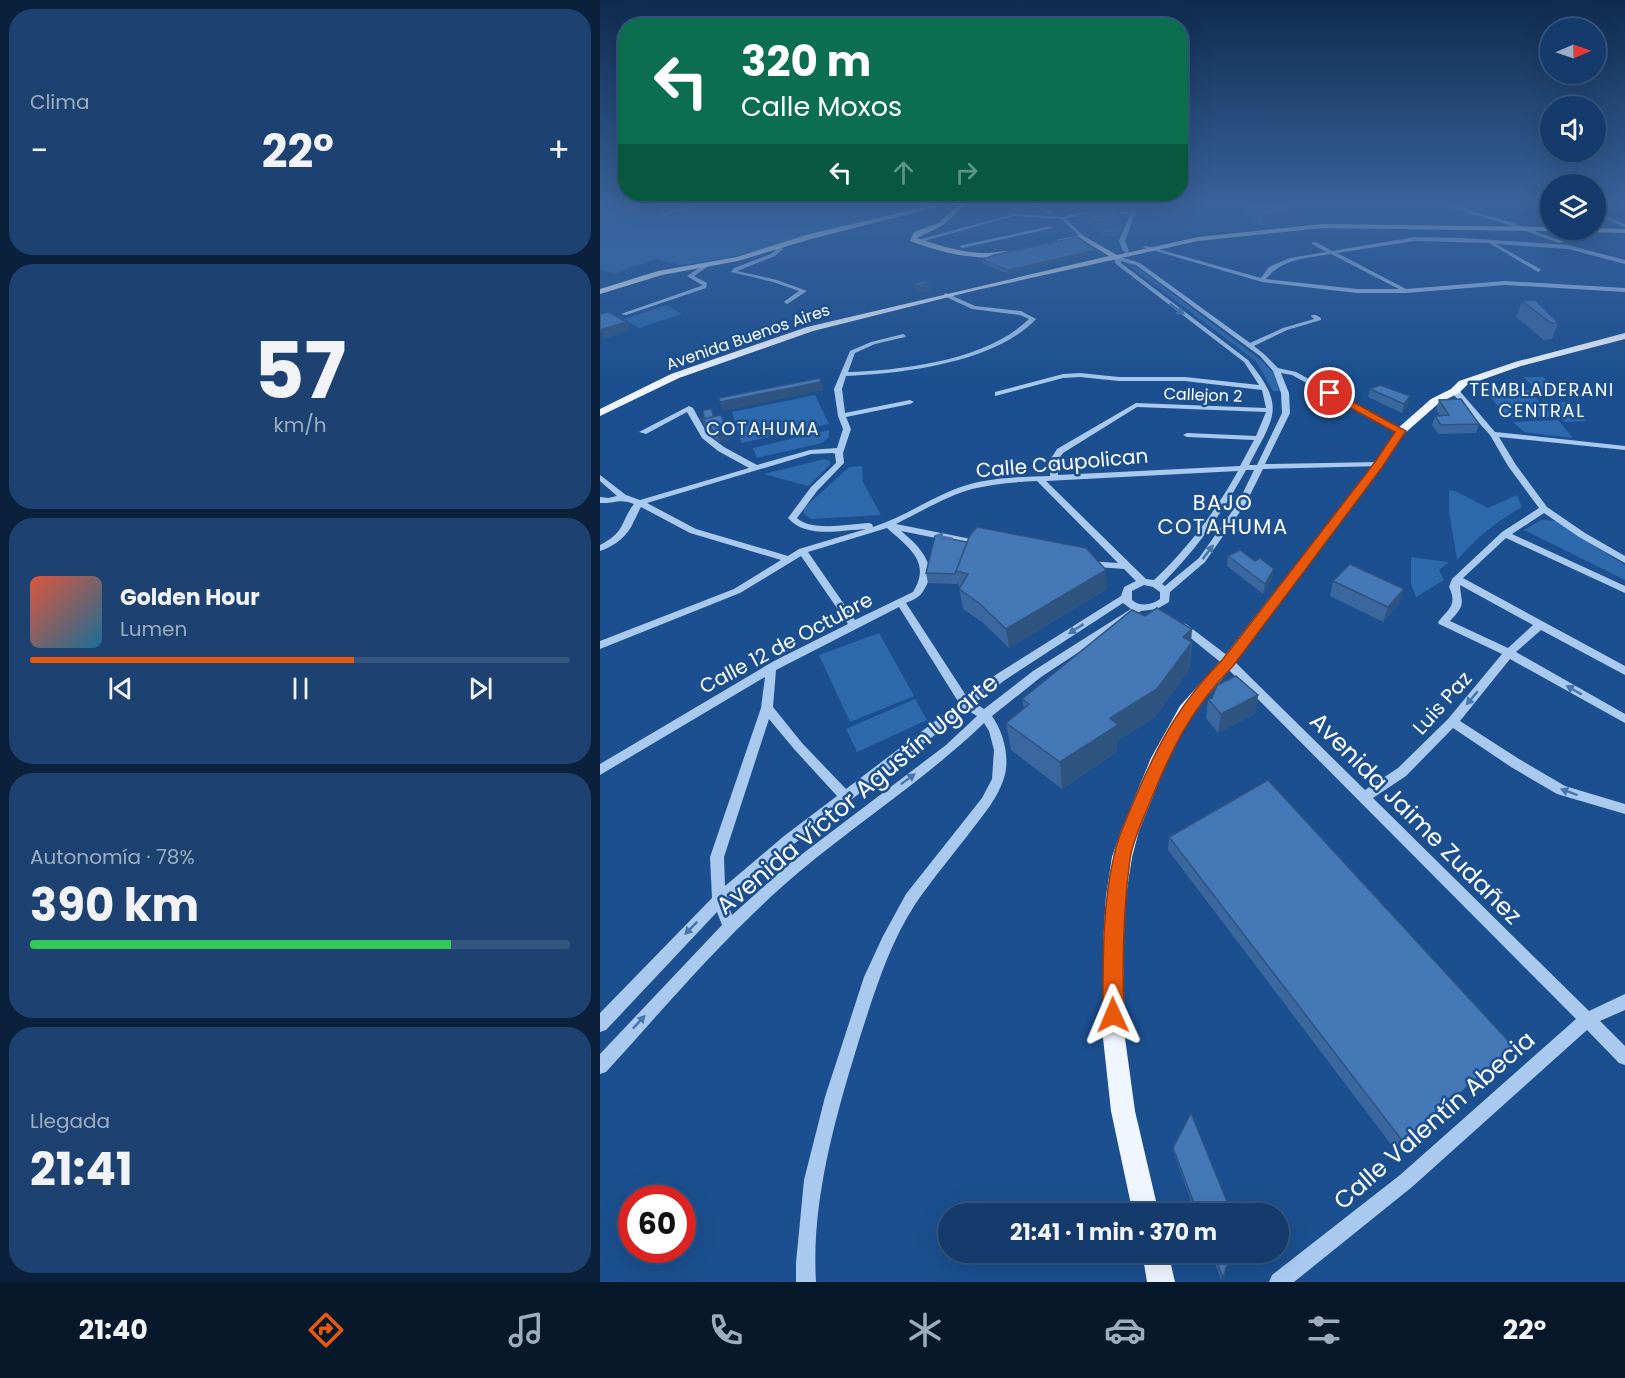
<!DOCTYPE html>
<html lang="es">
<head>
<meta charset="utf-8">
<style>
	body { margin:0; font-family:Poppins,sans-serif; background:#1d4271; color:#f1f3f6; height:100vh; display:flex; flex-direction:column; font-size:22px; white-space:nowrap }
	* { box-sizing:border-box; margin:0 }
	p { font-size:20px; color:#9dadc1 }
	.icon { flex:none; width:33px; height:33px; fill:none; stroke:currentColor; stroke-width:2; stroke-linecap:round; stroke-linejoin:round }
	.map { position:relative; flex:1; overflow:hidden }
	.sheet { display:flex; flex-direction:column; gap:9px; padding:9px; background:#0b203b; width:600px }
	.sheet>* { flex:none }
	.banner { position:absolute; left:18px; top:18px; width:570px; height:183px; border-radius:24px; box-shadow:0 6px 24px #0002,0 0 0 2px #33557e; background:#0b6e4f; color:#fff; overflow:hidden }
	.needle { width:39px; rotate:88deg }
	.tools { position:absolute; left:940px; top:18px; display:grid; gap:12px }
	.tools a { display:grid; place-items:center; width:66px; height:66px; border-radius:50%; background:#143b6b; box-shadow:0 6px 24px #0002,0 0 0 2px #33557e; font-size:30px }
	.speed { position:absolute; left:18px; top:1185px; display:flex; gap:12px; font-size:30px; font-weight:700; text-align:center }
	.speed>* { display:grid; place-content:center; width:78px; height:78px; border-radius:50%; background:#143b6b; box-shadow:0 6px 24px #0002,0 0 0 2px #33557e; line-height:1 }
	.speed .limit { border:9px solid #d22; background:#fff; color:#111 }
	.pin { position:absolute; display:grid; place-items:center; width:51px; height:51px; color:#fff; margin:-26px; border:3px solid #fff; border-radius:50%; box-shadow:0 2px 6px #0007 }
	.me { position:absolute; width:66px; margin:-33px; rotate:359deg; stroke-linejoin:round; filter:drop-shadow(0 0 4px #0008) }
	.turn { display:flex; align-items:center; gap:21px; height:126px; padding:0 24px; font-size:27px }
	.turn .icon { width:78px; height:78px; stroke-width:2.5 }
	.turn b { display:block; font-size:42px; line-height:51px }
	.lanes { display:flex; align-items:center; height:57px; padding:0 24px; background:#0003; justify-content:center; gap:30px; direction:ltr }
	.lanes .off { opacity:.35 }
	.big { font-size:45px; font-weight:700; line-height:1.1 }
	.sheet .tile { flex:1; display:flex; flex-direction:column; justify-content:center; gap:9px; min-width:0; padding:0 21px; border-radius:24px; background:#1d4271 }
	.sheet .dial { align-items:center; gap:0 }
	.dial b { font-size:78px; line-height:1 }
	.song { display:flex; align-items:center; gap:18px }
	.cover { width:72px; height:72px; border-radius:9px; background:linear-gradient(135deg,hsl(10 70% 55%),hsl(200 70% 35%)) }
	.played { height:6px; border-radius:3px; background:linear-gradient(90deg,#ea580c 60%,#33557e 60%) }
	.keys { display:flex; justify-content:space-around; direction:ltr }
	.heat { display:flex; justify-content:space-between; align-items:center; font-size:33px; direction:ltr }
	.charge { height:9px; border-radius:4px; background:linear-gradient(90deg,#34c759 78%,#33557e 0) }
	.trip { position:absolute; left:338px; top:1203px; width:351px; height:60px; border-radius:30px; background:#143b6b; box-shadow:0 6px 24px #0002,0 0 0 2px #33557e; font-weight:700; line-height:60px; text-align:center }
	.tabs { display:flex; height:96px; justify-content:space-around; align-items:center; background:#08182b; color:#9dadc1 }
	.tabs .icon { width:42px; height:42px }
	.tabs .on { color:#ea580c }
	.tabs b { font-size:27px; color:#f1f3f6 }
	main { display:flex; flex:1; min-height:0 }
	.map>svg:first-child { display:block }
</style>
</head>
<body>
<main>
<section class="sheet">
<div class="tile"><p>Clima</p>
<div class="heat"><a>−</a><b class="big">22°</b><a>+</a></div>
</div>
<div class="tile dial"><b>57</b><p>km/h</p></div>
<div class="tile">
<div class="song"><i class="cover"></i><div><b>Golden Hour</b><p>Lumen</p></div></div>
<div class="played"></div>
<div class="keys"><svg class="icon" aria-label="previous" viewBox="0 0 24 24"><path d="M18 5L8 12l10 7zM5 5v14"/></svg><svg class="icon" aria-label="pause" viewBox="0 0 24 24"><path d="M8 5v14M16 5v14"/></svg><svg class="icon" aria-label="next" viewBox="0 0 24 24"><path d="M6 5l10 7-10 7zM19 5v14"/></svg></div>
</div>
<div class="tile"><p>Autonomía · 78%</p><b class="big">390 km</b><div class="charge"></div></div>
<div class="tile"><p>Llegada</p><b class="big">21:41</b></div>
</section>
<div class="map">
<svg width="1025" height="1282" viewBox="0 0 1025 1282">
	<rect width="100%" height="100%" fill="#1b4f8f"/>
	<path fill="#2e69ad" d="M0,205H334L202,236L165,249L127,258L82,265L56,259L14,274L0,269Z
		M529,261L662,361L673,373L680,391H673L656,361L524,262Z
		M67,305L82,314L39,328L24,319Z
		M924,377H943L962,396L942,397Z
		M929,390L953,417L907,418L886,391Z
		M215,395L229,424L141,443L132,412Z
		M968,402L986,421L965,422L947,403Z
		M958,420L973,438L924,432L913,422Z
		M229,430V437L222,443L157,458L153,448Z
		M225,459L230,461V465L208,486L164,474Z
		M262,466L263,482L281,515L211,519L204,514V508L249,467Z
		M849,490L855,491L888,508L917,495L922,507C896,522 877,537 857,560L849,512Z
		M941,520L956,521L1025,565V580L924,530Z
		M811,557L849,562L839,570L844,580L816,597L811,584Z
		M279,633L314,696L250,722L219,655Z
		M315,699L327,720L257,752L246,729Z"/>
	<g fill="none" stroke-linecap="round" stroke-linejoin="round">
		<path fill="#3c6290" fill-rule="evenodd" d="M400,205H411L407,208Z"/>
		<path fill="#a9c9ee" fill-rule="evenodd" d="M97,205H106L60,216L58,215Z
			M426,205H434L452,210V214L448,215V212Z
			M534,205H538L525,241L529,251L526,253L523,251L519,241L530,214H483L466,219L484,236L482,239L462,219L414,216L317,243L314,241L414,214L463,217L483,212H531Z
			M842,205H850L910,222L964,242L959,243L906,224Z
			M996,212L1025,224V227L996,215Z
			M451,226L453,228L362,248L359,246Z
			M815,237L863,238L968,245L1025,260V264L968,249L896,244L940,269L941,270L938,272L889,243L815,241L737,253L806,289L905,281L1025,288V292L905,285L806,293H757L662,282L542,247L547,246L661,278L669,267L690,258L726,252L712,244V242H716L732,251ZM731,254L799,289H757L666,279C681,259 707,258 731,254Z
			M176,245L183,249L175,256L137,271L177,280L207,291L187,304L184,302L185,301L199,291L173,282L131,272L134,268L171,254L177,249L173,247Z
			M517,256L540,263L650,343L683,328L714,319L711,316L712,315H716L721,318V320L687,330L654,346L664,354L678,368L696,372L805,431L798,433L692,375L681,373L689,393L690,413L665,464L779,462L783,464L782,466L663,469L646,503L605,562L570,592L569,602L557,609L541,611L441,677L392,716C404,733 411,760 403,781C397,798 385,813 374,827C355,852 334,877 316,903C289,944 275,991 260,1037C236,1115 211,1200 216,1282H196V1263L204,1180L225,1097L264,977L283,936L306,894L382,798L392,779L394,750L389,731L384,723C327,778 260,821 199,872C129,931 68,1004 6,1072L0,1074V1054L122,925L117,912L6,1030L0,1032V1013L112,898L110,857L161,708L165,677L0,775V764L174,661L248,624L201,556L140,593L0,649V641L134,589L181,560L90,533L41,507C38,512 37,516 34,521C28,536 15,546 0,551V545C26,532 20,522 34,504C19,498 15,504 0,503V497L8,498L17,496L0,481V475L26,495L40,500L149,468L118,451L102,438L87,412L46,434L39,432L89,406L93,408L108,435L124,447L157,465L210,450L237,448L243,429L238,416L234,389L250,351L271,342L303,334L306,336L305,337L275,344L255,353L248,372C304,370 387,360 429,319L420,315L372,309L344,296V294L346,293L375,306L421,311L436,319C397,362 302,374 246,376L242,389L245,413L310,400L314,402L310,404L246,417L251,429L243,453L244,463L217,491L197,518C212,532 249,524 269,523L272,524L273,527C305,517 334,495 367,485C393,477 423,477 450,476V460L457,449L536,403L666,408L662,390L585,381H519L480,377L463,378L395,396V392L463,374L480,373L519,377H585L659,385L644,362L516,264L514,258ZM521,261L536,265L660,356L673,371L681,393L682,413L657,465H649C674,416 687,408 648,360L521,263ZM537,407L666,412L656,436L587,433L583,435L587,437L654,440L640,466L458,475V460L463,453ZM233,453L235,454L236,463L211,487L188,518C206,539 241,530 266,529L199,549L188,556L96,529L47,503L211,454ZM646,470H654L638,503L599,558L565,586L562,584C596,550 623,512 646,470ZM638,471C615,512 588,548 554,580L546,579L446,481ZM437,481L518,563L488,561L485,562L483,564L485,566L524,569L536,581L524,587L521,596L397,674L367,697L306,603C310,601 316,599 319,596C322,594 323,591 325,588C339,565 318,545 301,531L381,547L386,544L381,541L296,524C318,513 349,495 372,489C393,484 415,482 437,481ZM287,528C308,547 332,562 313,592L255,620L208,552ZM544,585L553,587L560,592V599C552,605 540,607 532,600V591ZM523,603L531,609L433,671L384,709L375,703L405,680ZM299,607L359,703L246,789L202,743L173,707L176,670ZM367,710L377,716L346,745L189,864L132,915L127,902L194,844ZM169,719L194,749L237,796L184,836L125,886L124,857Z
			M105,264L108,266L107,267L94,276L107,283L106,288L26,315L21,314L101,286L102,285L87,276Z
			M852,389H858L895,432L1025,446V450L899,437L916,465L947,507L985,533L1025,556V563L979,537L944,513L912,534L1025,586V593L906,538L863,578L1025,666V675L941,630L916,652L1025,714V723L910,659L860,721L919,759L965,786L1025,804V814L957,794L911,767L853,728L806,776L773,798L989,1011L1025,994V1010L1000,1021L1025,1046V1065L1019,1063L987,1030L812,1187L694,1282H669L672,1275L800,1175L976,1019L624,665L577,627L582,623L586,624L632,659L765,790L798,768L848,719L902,654L839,624L838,622C848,609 858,605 849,587L852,579L902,532L939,508L908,466L890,435L852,393ZM860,585L933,625L908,648L850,621C867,603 861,604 860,585Z"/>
		<path fill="#f0f6ff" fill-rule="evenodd" d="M333,205H345L211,239L138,261L62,275L0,294V289L58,271L137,257L206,235Z
			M358,205H365L343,225L317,238C340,246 363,253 386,253C395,253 407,249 414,253L413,255C377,262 343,253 310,241L314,232L339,223Z
			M722,224L951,227V230H954L951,231L722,228L598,241L377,290L213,331L79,378L0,416V409L71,374L207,327L509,256L481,239L460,244L457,240L482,235L517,255L598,237Z
			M996,228L1025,229V233L982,232L978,230Z
			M1025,333V339L921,366L867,385L859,393L839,403L805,433L783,466L633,666L592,714L568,759L539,831L532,857L526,896L523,944L525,1038L535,1111L559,1214H533L511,1111L503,1038V944L506,896L512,857L521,831L551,758L580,706L623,658L775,462L797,429L831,399L851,389L859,381L915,362Z
			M542,1252H568L575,1282H547Z"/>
	</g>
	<path fill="#3a679d" d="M646,205L692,222L662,225L645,215Z
		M483,210L521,221V232H514V236L503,237L502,232H494L492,226L483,220Z
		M496,253L409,274L383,264L382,260Z
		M922,301L958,323L952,339L944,340L916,317Z
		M770,389L808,405L802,413L768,397Z
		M839,400L879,424L876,433L838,434L832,425L835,416H840L836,409Z
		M113,413L114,417L130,440L120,443L105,428L102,419Z
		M335,536L507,589L409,648L382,622L363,609L358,582L357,584L328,583L326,573Z
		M628,556L655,561L674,569L672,578L663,594L627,566Z
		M733,581L799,603L783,622L730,596Z
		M591,641L592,642L589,670L555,717L517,741V752L462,789L411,750L406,723L424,709L422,699Z
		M658,695L655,714L618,733L606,718L608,699Z
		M569,837L913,1046L796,1151L568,850Z
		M573,1148L632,1214H596L573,1151Z
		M611,1252H631L621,1280Z"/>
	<path fill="#305480" d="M694,212L692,222L662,225L663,214Z
		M496,250V253L409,274L408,270Z
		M329,283L330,291L316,294L314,286Z
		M26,322L30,330L4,339L0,330Z
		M221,382L224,390L123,411L120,402Z
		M810,396L808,405L802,413L804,404Z
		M121,415L130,440L120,443L117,434Z
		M674,569L672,578L663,594L665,584Z
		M506,570L507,589L409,648L406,629Z
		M804,589L799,603L783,622L788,607Z
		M592,629L589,670L555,717L517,741V752L462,789L460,762L583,637Z
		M658,695L655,714L618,733L621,714Z"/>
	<path fill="#4478b7" stroke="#305480" stroke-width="1.5" d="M646,205H685L694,212L663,214Z
		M507,206L518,210L521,221L494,222L492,216L483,210Z
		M513,228L514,233H503L502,229Z
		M478,237L496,250L408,270L382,260L394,255Z
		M324,281L329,283L314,286V284Z
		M935,300L958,323H951L922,301Z
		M9,312L26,322L0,330V314Z
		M220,378L221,382L120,402L119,398Z
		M780,385L810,396L804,404L770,389Z
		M861,399L879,424L841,425L835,416L849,415L839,400Z
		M112,409L113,417L104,419L103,410Z
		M121,415L127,431L117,434L102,419Z
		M377,527L486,548L506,570L406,629L379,603L359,589L368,574L356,571L370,535Z
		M335,536L367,542L355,574L326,573Z
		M640,550L655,561L660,558L674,569L665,584L628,556Z
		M750,564L804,589L788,607L733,581Z
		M557,608L592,629L583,637L592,642L557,689L510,718L518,725L460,762L406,723L429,704L422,699L532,610L545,616Z
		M636,676L658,695L621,714L608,699L612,698L617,685Z
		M668,780L913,1046L804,1143L569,837Z
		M591,1113L632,1214H598L573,1148Z
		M613,1252H631L623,1278Z"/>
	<defs><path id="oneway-solid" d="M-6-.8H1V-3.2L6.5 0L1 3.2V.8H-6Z" transform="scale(1.5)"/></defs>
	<g fill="#4674ac">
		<use href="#oneway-solid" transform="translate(577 309) rotate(36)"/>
		<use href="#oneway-solid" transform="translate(344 537) rotate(-169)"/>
		<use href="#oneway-solid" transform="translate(608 552) rotate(-53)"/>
		<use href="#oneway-solid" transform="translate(476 629) rotate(147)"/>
		<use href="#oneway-solid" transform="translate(974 690) rotate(-150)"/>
		<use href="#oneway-solid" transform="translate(872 698) rotate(130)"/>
		<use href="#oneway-solid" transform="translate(308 779) rotate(-37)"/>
		<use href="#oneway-solid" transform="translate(969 792) rotate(-160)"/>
		<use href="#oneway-solid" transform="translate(91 928) rotate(135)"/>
		<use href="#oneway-solid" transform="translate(39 1022) rotate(-47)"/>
	</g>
	<linearGradient id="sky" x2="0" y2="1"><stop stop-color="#0f2b4f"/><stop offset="0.53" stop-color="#39639b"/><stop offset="1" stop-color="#39639b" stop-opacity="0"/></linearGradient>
	<rect width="1025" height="385" fill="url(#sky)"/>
	<path fill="#ea580c" stroke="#983908" stroke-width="1.5" d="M727,391H733L806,431L783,466L633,666C591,709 572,748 550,802C543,820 533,839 530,859C523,911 522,962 524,1015L521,1022L513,1025L506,1022L503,1015C503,964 502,905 514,856C518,835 528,816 536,796C559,742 581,701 623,659L775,462L795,432L727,395Z"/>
	<g text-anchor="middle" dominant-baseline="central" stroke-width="5" stroke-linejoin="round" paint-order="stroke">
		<g font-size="16" fill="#fff" stroke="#1b4f8f">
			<text transform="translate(148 337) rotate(-19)">Avenida Buenos Aires</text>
			<text transform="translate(603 395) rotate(2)">Callejon 2</text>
		</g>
		<g font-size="18" letter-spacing="1.5" fill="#fff" stroke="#1b4f8f">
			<text x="942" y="389">TEMBLADERANI<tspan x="942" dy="21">CENTRAL</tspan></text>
		</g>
		<g font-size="18" letter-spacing="1.5" fill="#fff" stroke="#1b4f8f">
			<text x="163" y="428">COTAHUMA</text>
		</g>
		<g font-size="20" fill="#fff" stroke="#1b4f8f">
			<text transform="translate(462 463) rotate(-5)">Calle Caupolican</text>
			<text transform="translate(186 643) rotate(-28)">Calle 12 de Octubre</text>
			<text transform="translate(842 703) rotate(-48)">Luis Paz</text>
		</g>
		<g font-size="21" letter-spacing="1.5" fill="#fff" stroke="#1b4f8f">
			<text x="623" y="502">BAJO<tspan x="623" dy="24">COTAHUMA</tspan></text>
		</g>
		<g font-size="24" fill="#fff" stroke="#1b4f8f">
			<text transform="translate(257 794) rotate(-40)">Avenida Víctor Agustín Ugarte</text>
			<text transform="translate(816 818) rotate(45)">Avenida Jaime Zudañez</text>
			<text transform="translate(834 1120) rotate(-41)">Calle Valentín Abecia</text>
		</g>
	</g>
</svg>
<div class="tools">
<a><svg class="needle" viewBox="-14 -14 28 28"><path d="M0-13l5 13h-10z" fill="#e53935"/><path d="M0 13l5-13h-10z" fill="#9dadc1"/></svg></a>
<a><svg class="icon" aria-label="sound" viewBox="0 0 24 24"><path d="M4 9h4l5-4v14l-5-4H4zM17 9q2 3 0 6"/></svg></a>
<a><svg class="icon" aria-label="layers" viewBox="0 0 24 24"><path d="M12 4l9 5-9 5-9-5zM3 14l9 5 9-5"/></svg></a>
</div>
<div class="speed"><div class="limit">60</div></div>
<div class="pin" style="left:730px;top:393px;background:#d93025"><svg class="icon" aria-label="arrive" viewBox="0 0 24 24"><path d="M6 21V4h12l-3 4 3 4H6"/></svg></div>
<svg class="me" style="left:513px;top:1015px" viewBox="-20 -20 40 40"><path d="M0-17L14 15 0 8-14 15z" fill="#ea580c" stroke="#fff" stroke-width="4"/></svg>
<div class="trip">21:41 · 1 min · 370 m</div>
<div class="banner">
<div class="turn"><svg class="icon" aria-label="left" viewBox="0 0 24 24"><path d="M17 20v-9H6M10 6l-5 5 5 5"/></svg><div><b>320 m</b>Calle Moxos</div></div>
<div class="lanes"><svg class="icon" aria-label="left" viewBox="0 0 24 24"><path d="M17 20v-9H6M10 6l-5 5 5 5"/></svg><svg class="icon off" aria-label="ahead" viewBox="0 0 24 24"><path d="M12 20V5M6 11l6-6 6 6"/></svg><svg class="icon off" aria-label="right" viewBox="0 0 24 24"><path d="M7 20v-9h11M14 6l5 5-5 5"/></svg></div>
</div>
</div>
</main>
<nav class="tabs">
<b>21:40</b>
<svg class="icon on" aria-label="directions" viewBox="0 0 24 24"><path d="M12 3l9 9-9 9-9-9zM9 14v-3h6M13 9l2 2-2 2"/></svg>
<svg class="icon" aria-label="music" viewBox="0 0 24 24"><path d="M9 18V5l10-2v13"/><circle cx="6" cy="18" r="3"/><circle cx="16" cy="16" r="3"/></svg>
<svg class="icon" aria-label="phone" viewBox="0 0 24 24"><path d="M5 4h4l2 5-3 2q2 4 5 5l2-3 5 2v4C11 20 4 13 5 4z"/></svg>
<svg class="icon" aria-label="climate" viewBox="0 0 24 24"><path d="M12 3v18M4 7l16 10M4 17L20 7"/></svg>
<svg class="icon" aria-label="car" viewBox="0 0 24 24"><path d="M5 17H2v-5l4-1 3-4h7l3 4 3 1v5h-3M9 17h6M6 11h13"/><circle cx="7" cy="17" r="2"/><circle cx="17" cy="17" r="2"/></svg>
<svg class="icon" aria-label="filters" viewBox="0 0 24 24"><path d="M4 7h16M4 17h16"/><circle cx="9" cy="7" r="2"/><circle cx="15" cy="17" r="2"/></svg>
<b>22°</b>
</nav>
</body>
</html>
